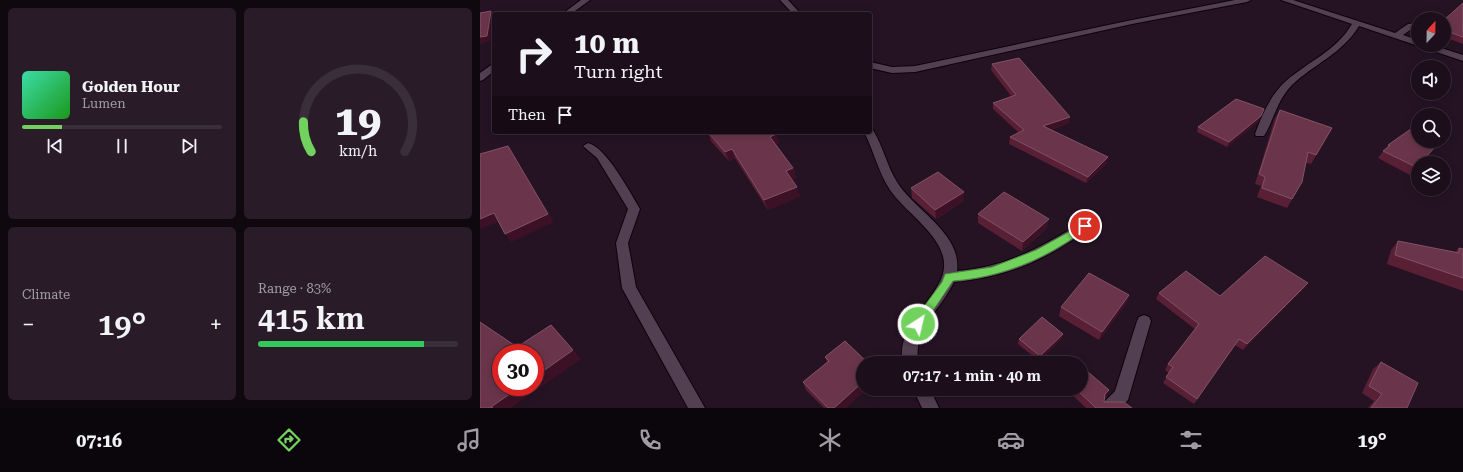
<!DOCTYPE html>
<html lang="en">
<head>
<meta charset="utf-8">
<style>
	body { margin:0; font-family:"Roboto Serif",serif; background:#291c28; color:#f1f3f6; height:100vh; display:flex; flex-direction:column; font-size:15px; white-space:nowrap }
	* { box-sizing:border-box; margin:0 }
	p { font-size:13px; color:#a09ca3 }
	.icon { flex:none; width:22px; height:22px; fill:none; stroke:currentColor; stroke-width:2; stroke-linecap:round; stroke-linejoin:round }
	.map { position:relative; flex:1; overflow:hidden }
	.side { display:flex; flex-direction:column; gap:8px; padding:8px; background:#0f080f; width:480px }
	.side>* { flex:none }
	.banner { position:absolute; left:12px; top:12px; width:380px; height:122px; border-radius:4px; box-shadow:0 2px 10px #0003,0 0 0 1px #3a2e3a; background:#1c0e1b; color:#f1f3f6; overflow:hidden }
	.needle { width:26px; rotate:22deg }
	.buttons { position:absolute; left:931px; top:12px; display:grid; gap:8px }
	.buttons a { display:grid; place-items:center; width:40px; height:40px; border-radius:50%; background:#1c0e1b; box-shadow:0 2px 10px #0003,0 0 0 1px #3a2e3a; font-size:20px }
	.speed { position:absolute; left:12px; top:344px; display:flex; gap:8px; font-size:20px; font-weight:700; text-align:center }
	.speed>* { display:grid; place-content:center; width:52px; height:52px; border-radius:50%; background:#1c0e1b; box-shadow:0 2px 10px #0003,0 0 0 1px #3a2e3a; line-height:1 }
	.speed .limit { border:6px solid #d22; background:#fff; color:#111 }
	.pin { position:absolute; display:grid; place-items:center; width:34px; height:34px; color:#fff; margin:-17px; border:2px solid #fff; border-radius:50%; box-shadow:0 1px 4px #0007 }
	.me { position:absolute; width:44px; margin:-22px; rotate:35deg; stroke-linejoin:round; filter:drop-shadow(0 0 3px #0008) }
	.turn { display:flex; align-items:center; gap:14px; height:84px; padding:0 16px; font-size:18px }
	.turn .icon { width:52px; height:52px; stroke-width:2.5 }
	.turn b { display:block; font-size:28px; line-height:34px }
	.then { display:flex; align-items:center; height:38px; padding:0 16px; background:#0003; gap:8px; font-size:15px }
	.big { font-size:30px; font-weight:600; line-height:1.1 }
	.side .tile { flex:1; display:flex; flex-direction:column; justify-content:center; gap:6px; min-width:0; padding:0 14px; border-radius:6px; background:#291c28 }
	.side .dial { align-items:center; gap:0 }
	.dial svg { height:104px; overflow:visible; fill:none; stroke:#3a2e3a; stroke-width:7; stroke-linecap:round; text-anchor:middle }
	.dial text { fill:#f1f3f6; stroke:none }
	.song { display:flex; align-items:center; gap:12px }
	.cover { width:48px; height:48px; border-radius:6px; background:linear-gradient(135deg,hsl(160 70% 55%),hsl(120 70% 35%)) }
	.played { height:4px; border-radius:2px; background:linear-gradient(90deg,#72d25e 20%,#3a2e3a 20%) }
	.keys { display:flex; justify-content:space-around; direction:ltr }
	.heat { display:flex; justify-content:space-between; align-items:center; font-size:22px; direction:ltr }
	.charge { height:6px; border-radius:3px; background:linear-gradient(90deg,#34c759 83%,#3a2e3a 0) }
	.side .tiles { flex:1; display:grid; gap:8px; grid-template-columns:repeat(2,1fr) }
	.trip { position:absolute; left:376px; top:356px; width:232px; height:40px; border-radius:20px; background:#1c0e1b; box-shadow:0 2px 10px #0003,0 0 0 1px #3a2e3a; font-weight:600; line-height:40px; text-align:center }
	.dock { display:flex; height:64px; justify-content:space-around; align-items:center; background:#0b060b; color:#a09ca3 }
	.dock .icon { width:28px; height:28px }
	.dock .active { color:#72d25e }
	.dock b { font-size:18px; color:#f1f3f6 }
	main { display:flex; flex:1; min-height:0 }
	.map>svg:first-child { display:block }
</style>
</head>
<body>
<main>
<section class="side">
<div class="tiles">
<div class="tile">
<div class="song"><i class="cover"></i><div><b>Golden Hour</b><p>Lumen</p></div></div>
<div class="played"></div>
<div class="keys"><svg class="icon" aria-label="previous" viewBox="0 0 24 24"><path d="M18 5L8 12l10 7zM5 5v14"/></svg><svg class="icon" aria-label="pause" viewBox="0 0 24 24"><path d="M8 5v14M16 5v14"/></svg><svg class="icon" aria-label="next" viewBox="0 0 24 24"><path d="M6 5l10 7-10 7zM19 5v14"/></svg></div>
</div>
<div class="tile dial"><svg viewBox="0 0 100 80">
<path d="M14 69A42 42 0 1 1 86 69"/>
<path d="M14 69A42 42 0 0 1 8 46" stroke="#72d25e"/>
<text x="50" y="56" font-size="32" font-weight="700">19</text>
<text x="50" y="72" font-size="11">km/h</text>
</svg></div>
<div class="tile"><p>Climate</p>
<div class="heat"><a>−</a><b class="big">19°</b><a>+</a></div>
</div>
<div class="tile"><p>Range · 83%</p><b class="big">415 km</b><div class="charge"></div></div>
</div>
</section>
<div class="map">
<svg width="983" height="408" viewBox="0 0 983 408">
	<rect width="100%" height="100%" fill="#251324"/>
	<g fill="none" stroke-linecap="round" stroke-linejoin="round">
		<g stroke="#0d020d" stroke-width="2">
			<path id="minor" d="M101,0H110L91,14H82Z
				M300,0H308L321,14H313Z
				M755,0H771L767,2L652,24L435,72L412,73L390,68V62L412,67L435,66L652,20Z
				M801,0H813L915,33L928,24L938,23V27L933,28L923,35L938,40V45H952L983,55V61L879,26C862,54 834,64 812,85C797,100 794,120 784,136H776L775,134C782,115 791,94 806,81C829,61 856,51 872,24Z
				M955,17H959L963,19H954Z
				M14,63V71L3,80L0,81V73Z
				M390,129L393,130C403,146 407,166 417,182C434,210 482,233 477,271C527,267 559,248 601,223L605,221L609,223L611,226L609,229C595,238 580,249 565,256C537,271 505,279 474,282C459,313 434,326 438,363H422C419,326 442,314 458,285C482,246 429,218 410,190C398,172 394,151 384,132H390Z
				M108,143C126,147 150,192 160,209L148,243L156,287L225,408H208L142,288L136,243L148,209L117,158L103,146Z
				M664,315L669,317L671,321L648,400L641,408H622L624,402L635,391L657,321L659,317Z
				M433,389H450L459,408H442Z"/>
		</g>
		<use href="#minor" fill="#533f52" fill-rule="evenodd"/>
	</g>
	<path fill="#591f35" d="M983,3V44L964,37V20Z
		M512,64L589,123L571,130L627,163L606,183L529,144L530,137L539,133L513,109V103L531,96L511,70Z
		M800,110L852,128L831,164L826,163L822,182L807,208L777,197L781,186L775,184L795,118Z
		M779,121L747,147L717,132L718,127Z
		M228,132L296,134L299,143L295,145L313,168L316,178L311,179L320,196L288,210L255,158L249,161L231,141Z
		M938,141H961L941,163H938V167L930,175L898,158L908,145Z
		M431,188L484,201L456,219L432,198Z
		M498,214L567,228L542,251L498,223Z
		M918,241L975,252L979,248L983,249V291L907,264L911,250Z
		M828,283L823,289L763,350L755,345L714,404L683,383L689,373L685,370L688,364L715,329L676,299L679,293L740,296Z
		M649,295L646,304L619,340L579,316L581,307Z
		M583,334L582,338L559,361L538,344L539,339Z
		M365,341L366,408H344L326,390L323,382L347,362L345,357Z
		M901,362L927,408H888L894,401L882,393L893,369Z
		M586,389H601L627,397L624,400V402L652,408H606Z"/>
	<path fill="#3d1125" d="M11,11L14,15V20L10,41L0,44V37Z
		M781,116L779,121L747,147L749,142Z
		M590,117L589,123L562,133L563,126Z
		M296,134L299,143L292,146L290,137Z
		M961,141L941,163H940Z
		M28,146L33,154L74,222L31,242L25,234Z
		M252,149L255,158L249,161L245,152Z
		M628,157L627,163L606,183L608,177Z
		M938,165V167L930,175L936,167Z
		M313,168L316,178L309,180L306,171Z
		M317,187L320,196L288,210L284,200Z
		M484,192V201L456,219L455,210Z
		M14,213L20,221L0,229V219Z
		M569,219L567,228L542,251L543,242Z
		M828,283L823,289L763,350L767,344Z
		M649,295L646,304L619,340L622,332Z
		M71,325L80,334L101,359L31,408H13L11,407L40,387H55V377Z
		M583,334L582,338L559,361L560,356Z
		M383,382V389H387L366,408H354Z
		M629,390L627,397L623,402L625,394Z"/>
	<path fill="#6a354a" stroke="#815265" d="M983,3V37L964,30V20Z
		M11,11L7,36L0,37V13Z
		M539,58L590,117L563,126L628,157L608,177L530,137L544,130L513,103L536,95L512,64Z
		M756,99L784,109L781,116L749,142L718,127Z
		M800,110L852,128L836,155L828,152L822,182L812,199L782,188L785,177L779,174Z
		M938,124V141H961L940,163H938V165L936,167L903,151L910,146L908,145Z
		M228,132H295L296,134L290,137L313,168L306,171L317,187L284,200L252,149L245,152Z
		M28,146L68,214L25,234L14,213L0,219V154Z
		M458,172L484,192L455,210L431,188Z
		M524,192L569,219L543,242L498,214Z
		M918,241L979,253V248L983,249V278L915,255Z
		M785,256L828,283L767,344L759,339L717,399L686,377L693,367L688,364L719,324L679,293L706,271L740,296Z
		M609,273L649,295L622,332L581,307Z
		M562,317L583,334L560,356L539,339Z
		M0,322L37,347L71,325L93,350L55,377V353H21V387H40L11,407L13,408H0Z
		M365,341L388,363H383V382L354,408H348L323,382L349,361L345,357Z
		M588,356L597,363H582Z
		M901,362L938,383L927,408H891L902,394L889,386Z
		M601,366L629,390L625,394L624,402H644L652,408H616L596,389H601Z"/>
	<path fill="#72d25e" stroke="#4a883d" d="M605,223L609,226L608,229C593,238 579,248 563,256C535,270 504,279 473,281L442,327L438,328L434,327L433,324L434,320L462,282L465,274L512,267L556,250Z"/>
</svg>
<div class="buttons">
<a><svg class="needle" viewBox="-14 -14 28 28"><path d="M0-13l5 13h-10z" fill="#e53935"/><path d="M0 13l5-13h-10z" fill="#a09ca3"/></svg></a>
<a><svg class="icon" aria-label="sound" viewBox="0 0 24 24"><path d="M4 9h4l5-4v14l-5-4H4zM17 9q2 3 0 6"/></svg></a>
<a><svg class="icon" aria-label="search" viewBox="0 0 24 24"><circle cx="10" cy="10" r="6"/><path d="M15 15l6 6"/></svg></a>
<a><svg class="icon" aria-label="layers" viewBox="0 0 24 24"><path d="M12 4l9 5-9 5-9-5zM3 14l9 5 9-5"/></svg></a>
</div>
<div class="speed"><div class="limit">30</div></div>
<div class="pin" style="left:605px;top:226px;background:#d93025"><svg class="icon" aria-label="arrive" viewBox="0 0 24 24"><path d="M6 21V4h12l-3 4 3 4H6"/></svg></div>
<svg class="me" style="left:438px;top:324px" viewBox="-20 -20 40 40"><circle r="17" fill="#72d25e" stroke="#fff" stroke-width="3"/><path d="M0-11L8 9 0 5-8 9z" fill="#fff"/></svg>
<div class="trip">07:17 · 1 min · 40 m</div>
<div class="banner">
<div class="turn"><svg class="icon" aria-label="right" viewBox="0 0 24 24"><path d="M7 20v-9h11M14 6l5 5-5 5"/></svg><div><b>10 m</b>Turn right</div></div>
<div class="then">Then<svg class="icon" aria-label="arrive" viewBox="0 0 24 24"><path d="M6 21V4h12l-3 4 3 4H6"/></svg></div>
</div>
</div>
</main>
<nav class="dock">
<b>07:16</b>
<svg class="icon active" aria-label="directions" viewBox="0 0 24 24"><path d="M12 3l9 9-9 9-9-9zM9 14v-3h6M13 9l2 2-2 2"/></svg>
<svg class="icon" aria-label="music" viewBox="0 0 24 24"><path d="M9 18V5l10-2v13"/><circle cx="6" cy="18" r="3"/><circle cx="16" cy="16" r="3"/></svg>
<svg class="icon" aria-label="phone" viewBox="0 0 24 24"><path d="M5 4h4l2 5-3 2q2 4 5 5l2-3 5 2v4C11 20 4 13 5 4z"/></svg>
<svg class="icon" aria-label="climate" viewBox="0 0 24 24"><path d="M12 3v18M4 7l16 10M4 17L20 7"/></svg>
<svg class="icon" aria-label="car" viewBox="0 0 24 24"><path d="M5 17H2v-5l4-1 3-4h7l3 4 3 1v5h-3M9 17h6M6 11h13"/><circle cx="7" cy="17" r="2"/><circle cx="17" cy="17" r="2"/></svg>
<svg class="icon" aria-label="filters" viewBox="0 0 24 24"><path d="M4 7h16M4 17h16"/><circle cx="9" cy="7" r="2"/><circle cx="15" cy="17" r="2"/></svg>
<b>19°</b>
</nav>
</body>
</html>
